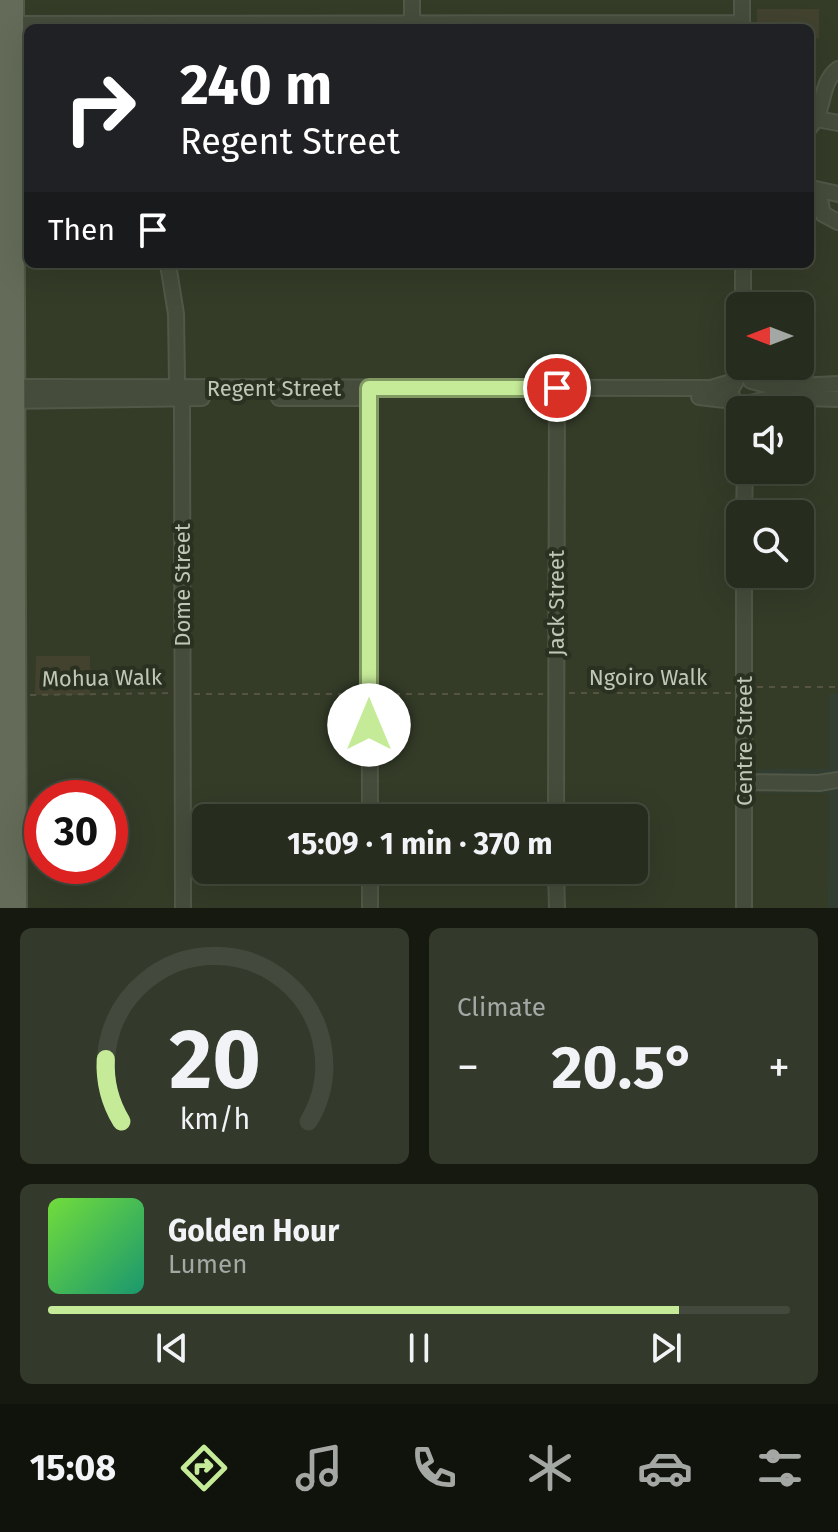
<!DOCTYPE html>
<html lang="en">
<head>
<meta charset="utf-8">
<style>
	body { margin:0; font-family:"Fira Sans",sans-serif; background:#33392b; color:#f1f3f6; height:100vh; display:flex; flex-direction:column; font-size:30px; white-space:nowrap }
	* { box-sizing:border-box; margin:0 }
	p { font-size:26px; color:#a4a8a4 }
	.icon { flex:none; width:44px; height:44px; fill:none; stroke:currentColor; stroke-width:2; stroke-linecap:round; stroke-linejoin:round }
	.map { position:relative; height:908px; overflow:hidden }
	.sheet { display:flex; flex-direction:column; gap:20px; padding:20px; background:#151910; flex:1 }
	.sheet>* { flex:none }
	.banner { position:absolute; left:24px; top:24px; width:790px; height:244px; border-radius:12px; box-shadow:0 8px 32px #0002,0 0 0 2px #43493c; background:#202124; color:#fff; overflow:hidden }
	.needle { width:52px; rotate:270deg }
	.tools { position:absolute; left:726px; top:292px; display:grid; gap:16px }
	.tools a { display:grid; place-items:center; width:88px; height:88px; border-radius:12px; background:#272d1e; box-shadow:0 8px 32px #0002,0 0 0 2px #43493c; font-size:40px }
	.speed { position:absolute; left:24px; top:780px; display:flex; gap:16px; font-size:40px; font-weight:700; text-align:center }
	.speed>* { display:grid; place-content:center; width:104px; height:104px; border-radius:50%; background:#272d1e; box-shadow:0 8px 32px #0002,0 0 0 2px #43493c; line-height:1 }
	.speed .limit { border:12px solid #d22; background:#fff; color:#111 }
	.pin { position:absolute; display:grid; place-items:center; width:68px; height:68px; color:#fff; margin:-34px; border:4px solid #fff; border-radius:50%; box-shadow:0 2px 8px #0007 }
	.me { position:absolute; width:88px; margin:-44px; rotate:0deg; stroke-linejoin:round; filter:drop-shadow(0 0 6px #0008) }
	.turn { display:flex; align-items:center; gap:28px; height:168px; padding:0 24px; font-size:36px }
	.turn .icon { width:104px; height:104px; stroke-width:2.5 }
	.turn b { display:block; font-size:56px; line-height:68px }
	.then { display:flex; align-items:center; height:76px; padding:0 24px; background:#0003; gap:16px; font-size:30px }
	.big { font-size:60px; font-weight:700; line-height:1.1 }
	.sheet .widget { flex:1; display:flex; flex-direction:column; justify-content:center; gap:12px; min-width:0; padding:0 28px; border-radius:12px; background:#33392b }
	.sheet .dial { align-items:center; gap:0 }
	.dial svg { height:208px; overflow:visible; fill:none; stroke:#43493c; stroke-width:7; stroke-linecap:round; text-anchor:middle }
	.dial text { fill:#f1f3f6; stroke:none }
	.song { display:flex; align-items:center; gap:24px }
	.cover { width:96px; height:96px; border-radius:12px; background:linear-gradient(135deg,hsl(100 70% 55%),hsl(160 70% 35%)) }
	.played { height:8px; border-radius:4px; background:linear-gradient(90deg,#c6eb98 85%,#43493c 85%) }
	.keys { display:flex; justify-content:space-around; direction:ltr }
	.heat { display:flex; justify-content:space-between; align-items:center; font-size:44px; direction:ltr }
	.sheet .tiles { flex:1; display:grid; gap:20px; grid-template-columns:1fr 1fr }
	.widget:last-child { grid-column:span 2 }
	.trip { position:absolute; left:192px; top:804px; width:456px; height:80px; border-radius:12px; background:#272d1e; box-shadow:0 8px 32px #0002,0 0 0 2px #43493c; font-weight:700; line-height:80px; text-align:center }
	.tabs { display:flex; height:128px; justify-content:space-around; align-items:center; background:#10120c; color:#a4a8a4 }
	.tabs .icon { width:56px; height:56px }
	.tabs .on { color:#c6eb98 }
	.tabs b { font-size:36px; color:#f1f3f6 }
	.map>svg:first-child { display:block }
</style>
</head>
<body>
<div class="map">
<svg width="838" height="908" viewBox="0 0 838 908">
	<rect width="100%" height="100%" fill="#343c28"/>
	<path fill="#333e32" d="M829,694H838V908H828L829,793H759L758,769H829Z"/>
	<path fill="#42422f" d="M757,9H819V38H810V28H757Z
		M36,656H90V695H35Z"/>
	<g fill="none" stroke-linecap="round" stroke-linejoin="round">
		<g stroke="#515847" stroke-width="18">
			<path id="minor" d="M742,0V28
				M412,22V0
				M7,24L742,23
				M817,119L838,123
				M810,127C826,109 819,83 838,69
				M811,188L838,194
				M818,191L823,214L838,222
				M168,264L176,314L177,381L182,405L183,908
				M743,264V306
				M740,360L736,381L730,391L734,401L742,405L775,397L838,399
				M751,381L775,387L838,384
				M9,387L711,388L735,381
				M369,390L370,818
				M699,397L734,401
				M279,398H366
				M7,401L202,398
				M744,514L745,470
				M744,782L819,783L838,780
				M556,818L557,388
				M370,870V908
				M556,870L557,908
				M744,908V574"/>
		</g>
		<g stroke="#515847" stroke-width="20">
			<path id="major" d="M3,0L1,304L5,908
				M15,0L18,908"/>
		</g>
		<path stroke="#555342" stroke-width="2" stroke-dasharray="6 6" stroke-linecap="butt" d="M765,28H777
			M779,28H790
			M732,413L740,434
			M757,687H838
			M569,693H731
			M194,694H360
			M382,694H543
			M30,695L172,693"/>
		<use href="#minor" stroke="#454c3b" stroke-width="14"/>
		<use href="#major" stroke="#646c59" stroke-width="16"/>
	</g>
	<g fill="none" stroke-linecap="round" stroke-linejoin="round">
		<g stroke="#819963" stroke-width="20">
			<path id="route" d="M369,725V388H557"/>
		</g>
		<use href="#route" stroke="#c6eb98" stroke-width="14"/>
	</g>
	<g text-anchor="middle" dominant-baseline="central" stroke-width="8" stroke-linejoin="round" paint-order="stroke">
		<g font-size="22" fill="#c0c7b7" stroke="#2a3120">
			<text x="274" y="388">Regent Street</text>
			<text transform="translate(182 585) rotate(-90)">Dome Street</text>
			<text transform="translate(556 603) rotate(-90)">Jack Street</text>
			<text x="648" y="677">Ngoiro Walk</text>
			<text transform="translate(102 678) rotate(-1)">Mohua Walk</text>
			<text transform="translate(744 741) rotate(-90)">Centre Street</text>
		</g>
	</g>
</svg>
<div class="tools">
<a><svg class="needle" viewBox="-14 -14 28 28"><path d="M0-13l5 13h-10z" fill="#e53935"/><path d="M0 13l5-13h-10z" fill="#a4a8a4"/></svg></a>
<a><svg class="icon" aria-label="sound" viewBox="0 0 24 24"><path d="M4 9h4l5-4v14l-5-4H4zM17 9q2 3 0 6"/></svg></a>
<a><svg class="icon" aria-label="search" viewBox="0 0 24 24"><circle cx="10" cy="10" r="6"/><path d="M15 15l6 6"/></svg></a>
</div>
<div class="speed"><div class="limit">30</div></div>
<div class="pin" style="left:557px;top:388px;background:#d93025"><svg class="icon" aria-label="arrive" viewBox="0 0 24 24"><path d="M6 21V4h12l-3 4 3 4H6"/></svg></div>
<svg class="me" style="left:369px;top:725px" viewBox="-20 -20 40 40"><circle r="19" fill="#fff"/><path d="M0-13L10 11 0 6-10 11z" fill="#c6eb98"/></svg>
<div class="trip">15:09 · 1 min · 370 m</div>
<div class="banner">
<div class="turn"><svg class="icon" aria-label="right" viewBox="0 0 24 24"><path d="M7 20v-9h11M14 6l5 5-5 5"/></svg><div><b>240 m</b>Regent Street</div></div>
<div class="then">Then<svg class="icon" aria-label="arrive" viewBox="0 0 24 24"><path d="M6 21V4h12l-3 4 3 4H6"/></svg></div>
</div>
</div>
<section class="sheet">
<div class="tiles">
<div class="widget dial"><svg viewBox="0 0 100 80">
<path d="M14 69A42 42 0 1 1 86 69"/>
<path d="M14 69A42 42 0 0 1 8 45" stroke="#c6eb98"/>
<text x="50" y="56" font-size="32" font-weight="700">20</text>
<text x="50" y="72" font-size="11">km/h</text>
</svg></div>
<div class="widget"><p>Climate</p>
<div class="heat"><a>−</a><b class="big">20.5°</b><a>+</a></div>
</div>
<div class="widget">
<div class="song"><i class="cover"></i><div><b>Golden Hour</b><p>Lumen</p></div></div>
<div class="played"></div>
<div class="keys"><svg class="icon" aria-label="previous" viewBox="0 0 24 24"><path d="M18 5L8 12l10 7zM5 5v14"/></svg><svg class="icon" aria-label="pause" viewBox="0 0 24 24"><path d="M8 5v14M16 5v14"/></svg><svg class="icon" aria-label="next" viewBox="0 0 24 24"><path d="M6 5l10 7-10 7zM19 5v14"/></svg></div>
</div>
</div>
</section>
<nav class="tabs">
<b>15:08</b>
<svg class="icon on" aria-label="directions" viewBox="0 0 24 24"><path d="M12 3l9 9-9 9-9-9zM9 14v-3h6M13 9l2 2-2 2"/></svg>
<svg class="icon" aria-label="music" viewBox="0 0 24 24"><path d="M9 18V5l10-2v13"/><circle cx="6" cy="18" r="3"/><circle cx="16" cy="16" r="3"/></svg>
<svg class="icon" aria-label="phone" viewBox="0 0 24 24"><path d="M5 4h4l2 5-3 2q2 4 5 5l2-3 5 2v4C11 20 4 13 5 4z"/></svg>
<svg class="icon" aria-label="climate" viewBox="0 0 24 24"><path d="M12 3v18M4 7l16 10M4 17L20 7"/></svg>
<svg class="icon" aria-label="car" viewBox="0 0 24 24"><path d="M5 17H2v-5l4-1 3-4h7l3 4 3 1v5h-3M9 17h6M6 11h13"/><circle cx="7" cy="17" r="2"/><circle cx="17" cy="17" r="2"/></svg>
<svg class="icon" aria-label="filters" viewBox="0 0 24 24"><path d="M4 7h16M4 17h16"/><circle cx="9" cy="7" r="2"/><circle cx="15" cy="17" r="2"/></svg>
</nav>
</body>
</html>
